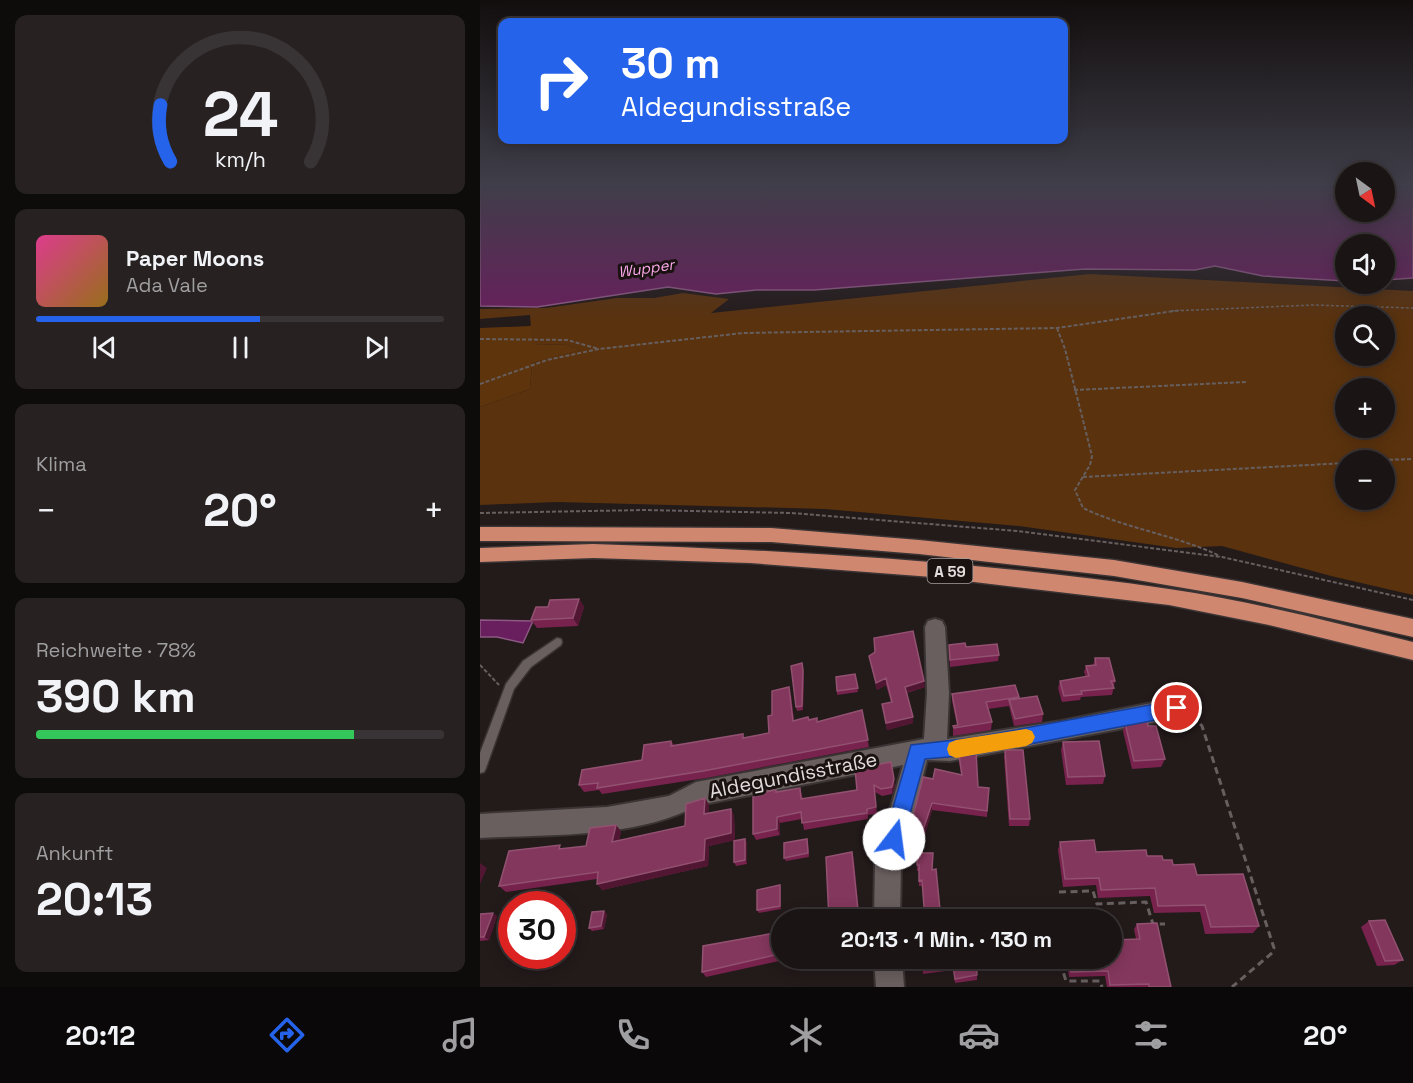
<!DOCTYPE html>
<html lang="de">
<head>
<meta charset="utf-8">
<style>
	body { margin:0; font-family:"Space Grotesk",sans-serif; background:#272122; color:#f1f3f6; height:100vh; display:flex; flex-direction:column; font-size:22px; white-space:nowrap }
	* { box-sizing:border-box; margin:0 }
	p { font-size:20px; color:#9f9ea0 }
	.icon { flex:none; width:33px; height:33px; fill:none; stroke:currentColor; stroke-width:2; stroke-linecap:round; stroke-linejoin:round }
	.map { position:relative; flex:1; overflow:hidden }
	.side { display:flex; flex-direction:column; gap:15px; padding:15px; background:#0e0b0b; width:480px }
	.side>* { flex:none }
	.guide { position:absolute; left:18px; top:18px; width:570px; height:126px; border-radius:12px; box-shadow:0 3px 15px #0003,0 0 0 2px #383334; background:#2563eb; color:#fff; overflow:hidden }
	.needle { width:39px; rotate:147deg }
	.controls { position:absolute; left:855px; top:162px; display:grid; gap:12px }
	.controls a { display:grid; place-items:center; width:60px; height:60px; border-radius:50%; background:#1a1414; box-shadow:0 3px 15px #0003,0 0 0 2px #383334; font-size:30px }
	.speed { position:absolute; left:18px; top:891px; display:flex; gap:12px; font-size:30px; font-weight:700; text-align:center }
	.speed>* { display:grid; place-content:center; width:78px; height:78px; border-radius:50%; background:#1a1414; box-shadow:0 3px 15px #0003,0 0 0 2px #383334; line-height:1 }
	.speed .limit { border:9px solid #d22; background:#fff; color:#111 }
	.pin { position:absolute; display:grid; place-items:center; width:51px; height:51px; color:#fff; margin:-26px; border:3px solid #fff; border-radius:50%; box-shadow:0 2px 6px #0007 }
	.me { position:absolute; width:66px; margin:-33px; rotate:15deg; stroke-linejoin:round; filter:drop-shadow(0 0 4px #0008) }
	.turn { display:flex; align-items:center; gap:21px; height:126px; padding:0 24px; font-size:27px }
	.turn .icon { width:78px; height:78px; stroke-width:2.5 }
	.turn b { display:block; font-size:42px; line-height:51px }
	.big { font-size:45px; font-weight:600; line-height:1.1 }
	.side .card { flex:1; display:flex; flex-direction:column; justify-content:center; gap:9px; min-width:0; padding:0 21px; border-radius:12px; background:#272122 }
	.side .dial { align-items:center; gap:0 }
	.dial svg { height:156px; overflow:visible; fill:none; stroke:#383334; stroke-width:7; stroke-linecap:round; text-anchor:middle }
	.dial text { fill:#f1f3f6; stroke:none }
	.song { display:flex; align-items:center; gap:18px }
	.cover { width:72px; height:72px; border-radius:9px; background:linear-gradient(135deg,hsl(330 70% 55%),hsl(40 70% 35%)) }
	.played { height:6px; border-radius:3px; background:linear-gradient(90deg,#2563eb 55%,#383334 55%) }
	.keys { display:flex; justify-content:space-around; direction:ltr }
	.heat { display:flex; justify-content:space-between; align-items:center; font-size:33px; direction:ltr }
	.charge { height:9px; border-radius:4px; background:linear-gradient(90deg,#34c759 78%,#383334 0) }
	.trip { position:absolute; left:291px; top:909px; width:351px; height:60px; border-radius:30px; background:#1a1414; box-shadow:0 3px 15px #0003,0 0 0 2px #383334; font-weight:600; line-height:60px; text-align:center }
	.menu { display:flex; height:96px; justify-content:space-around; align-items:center; background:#0a0808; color:#9f9ea0 }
	.menu .icon { width:42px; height:42px }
	.menu .active { color:#2563eb }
	.menu b { font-size:27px; color:#f1f3f6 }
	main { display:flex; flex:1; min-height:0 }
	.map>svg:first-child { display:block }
</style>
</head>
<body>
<main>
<section class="side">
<div class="card dial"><svg viewBox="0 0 100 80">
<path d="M14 69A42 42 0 1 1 86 69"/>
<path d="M14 69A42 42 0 0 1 9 40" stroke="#2563eb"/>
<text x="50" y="56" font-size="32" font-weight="700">24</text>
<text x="50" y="72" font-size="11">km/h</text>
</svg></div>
<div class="card">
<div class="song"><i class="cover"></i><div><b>Paper Moons</b><p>Ada Vale</p></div></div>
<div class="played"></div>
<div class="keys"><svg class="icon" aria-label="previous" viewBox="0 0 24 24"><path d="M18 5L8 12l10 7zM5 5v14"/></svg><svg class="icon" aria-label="pause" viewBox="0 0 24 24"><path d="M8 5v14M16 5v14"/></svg><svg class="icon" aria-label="next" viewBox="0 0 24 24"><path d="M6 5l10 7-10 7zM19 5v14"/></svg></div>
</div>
<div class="card"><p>Klima</p>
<div class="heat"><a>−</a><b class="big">20°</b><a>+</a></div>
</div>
<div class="card"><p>Reichweite · 78%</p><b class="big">390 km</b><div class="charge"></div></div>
<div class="card"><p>Ankunft</p><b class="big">20:13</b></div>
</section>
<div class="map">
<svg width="933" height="987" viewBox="0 0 933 987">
	<rect width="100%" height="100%" fill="#231a1a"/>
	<path fill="#5a320e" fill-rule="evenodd" d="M610,274L933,291V595L851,576L742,546L696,548L539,526L345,509L77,502L0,505V407L50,389L52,363L100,350L87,345L52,344L50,315L0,319V309L66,308L137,298H174L203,293L249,299L231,313ZM866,316H904V356H866ZM866,388H904V428H866ZM866,460H904V500H866Z"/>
	<path fill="#5e340d" d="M51,326L53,344L87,345L101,350L52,363L50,389L0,407V328Z"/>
	<path fill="#691f5d" stroke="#8d5883" stroke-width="1.5" d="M0,184H865L866,212H904L905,184H933V278L905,280L904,244H866L865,281L783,276L735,266L715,270L605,269L334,290H276L236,294L188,287L57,307L0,306Z
		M0,620L53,621L43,643L17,637H0Z"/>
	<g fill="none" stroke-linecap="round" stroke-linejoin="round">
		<g stroke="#3b3434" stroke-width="3">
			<path id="service" d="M77,638L81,639L82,642L81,645L51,667L34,689L6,768L4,772L0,773V753L26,684L43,661Z"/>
		</g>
		<g stroke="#3b3434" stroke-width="4">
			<path id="minor" d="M455,619L462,621L465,627L469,693L467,739L581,721L697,698L705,701L708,708L705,715L697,718L470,761L447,760L421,862L420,920H394L395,862L423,765L219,805C154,839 72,834 0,838V814L127,807L189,796L216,782L444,739L447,693L445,627L448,621Z
				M394,958H422L424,987H396Z"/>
		</g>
		<g stroke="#3b3434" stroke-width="3">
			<path id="motorway" d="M0,527L291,528L439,540L634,560L762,582L933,619V637L762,598L634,576L439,554L291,542L0,541Z
				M113,544C305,550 498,561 689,589C771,601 852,622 933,642V660L789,625L689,605L452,577L270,563L113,558L0,562V548Z"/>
		</g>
		<path stroke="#675f5f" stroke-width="1.5" stroke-dasharray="3 2" stroke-linecap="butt" d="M691,311L833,305L933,308"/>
		<path stroke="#675f5f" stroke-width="2" stroke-dasharray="4 2" stroke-linecap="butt" d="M577,328L585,349L612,456L610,465L595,490L603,508C647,529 696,535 740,556
			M0,339L87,340L119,349
			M0,384L67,360L119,349L263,333L577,328L701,310
			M594,390L766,382
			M903,460L933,459
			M603,477L866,463
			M0,513L165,510L311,513L537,531L742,557L933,600
			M0,665L19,685"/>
		<path stroke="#675f5f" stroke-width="3" stroke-dasharray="7 4.5" stroke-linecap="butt" d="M713,715L722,726L794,948L792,953L752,987
			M579,892L613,891L617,904L666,902L673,924H685
			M553,969L582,968L586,981H620L622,987"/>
		<use href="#service" fill="#6a5f5f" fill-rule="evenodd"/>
		<use href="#minor" fill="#6a5f5f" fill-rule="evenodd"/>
		<use href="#motorway" fill="#cf8770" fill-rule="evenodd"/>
	</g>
	<path fill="#77234d" d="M99,599L104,607L98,626L57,628L51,620L68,607Z
		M469,645L486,647L519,655L518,661L470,667Z
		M389,656L445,687L427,693L433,717V723L407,730L402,704L411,702L406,685L397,690Z
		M615,658L635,681L632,695L601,697L600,700L582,702L578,688L580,681L606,677L604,672L606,666L613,665Z
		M324,674L323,710L317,711L316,707Z
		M375,674L378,692L357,695V691Z
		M472,694L539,697V699L563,714L562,722L534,726L529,706L508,709L512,722L511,730L473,736V726L477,725L472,701Z
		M311,695L314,720H329L337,722L382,710L389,747L226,778L122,794L119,790L104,792L99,785L162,760L191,741L194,745L265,738L289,733L292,715Z
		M645,723L668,726L685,759L681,767L652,769L643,731Z
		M583,742L625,776L623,784L586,785L581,750Z
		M525,750L550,819L549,826H529L524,757Z
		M479,755L498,787L509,788L507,817L452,810L445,834L442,833L441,837L430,834V828L453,779L481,775L479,762Z
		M375,769L415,786L412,794L402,796L395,792L397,814L388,815V819L324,830L322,819L300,823V835L276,840L273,834L285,794L296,790L297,792L320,788L323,799L377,790Z
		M225,798L229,805L228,813L251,809L254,816L255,840L229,846L228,866L122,890L117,879L26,892L19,886L83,849L106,846L141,831L139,841L205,826Z
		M265,839L267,843V864L256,866L254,862Z
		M327,839L328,842L329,857L306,861L304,858Z
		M580,842L616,852L667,856L683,860L717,875L779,926L773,933L725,934L720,912L674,913L670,896L618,898L616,885L583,887L578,850Z
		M437,853L442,886H439V871H437Z
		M301,889V909L279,913L277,910Z
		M0,914L17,916L9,940L0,941Z
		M127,914L124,929L112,931L109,928Z
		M889,921L923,960L914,965L897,966L881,927Z
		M657,924L691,987H627L625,976L589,977L587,963L551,964V958H632L656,939L654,929Z
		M295,933L298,939L299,961L226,977L222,972Z
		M351,958H367L352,962Z
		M442,958L485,963L497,975V980L475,983L473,970L443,974Z"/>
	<path fill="#511732" d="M99,599L104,607L98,626L93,618Z
		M322,663L324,674L323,710L322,706Z
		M406,678V685L397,690L396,683Z
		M444,681L445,687L425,693V687Z
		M309,687L311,695L315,728L313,721Z
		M433,717V723L407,730L406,723Z
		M414,779L415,786L412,794V787Z
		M225,798L229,805L228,821L224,814Z
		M452,803V810L445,834L444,827Z
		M251,809L254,816L255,840L229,846L228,866L122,890L117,884L225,839Z
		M297,817L300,823V835L297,829Z
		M136,825L141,831L138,849L132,842Z
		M265,839L267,843V864L265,860Z
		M372,852L374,859L380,920H379Z
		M0,863L7,868L0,884Z
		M300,885L301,889V909L300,906Z
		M124,911L127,914L124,929L121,926Z
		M13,913L17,916L9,940L4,937Z
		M295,933L298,939L299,961L295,955Z"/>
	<path fill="#83375c" stroke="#925170" stroke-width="1.5" d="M99,599L93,618L51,620L56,607H68L70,600Z
		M433,631L444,681L425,687L433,717L406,723L402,704L412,702L406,678L396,683L389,656L395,652L394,638Z
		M485,643L486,647L517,644L519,655L470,660L469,645Z
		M615,658H629L635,681H631L634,688L601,691L602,694L584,696L580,681L609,676L606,666L616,665Z
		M322,663L323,670L322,706L316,707L311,666Z
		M375,674L378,688L357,691L356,677Z
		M535,685L539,697L506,702L512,722L474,728L473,726L478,725L472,694Z
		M309,687L313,721L328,717L329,720L337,718V722L382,710L388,740L223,771L117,788L118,783L99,785L102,770L162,760L164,745L191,741V746L263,734V738L289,733L288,716L292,715V691Z
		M557,696L563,714L535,719L529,700Z
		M667,721L668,726H676L685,759L654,761L645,723Z
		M619,741L625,776L588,777L583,742Z
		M525,750H543L550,819H530Z
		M496,751L498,787L509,788L507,811L452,803L444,827L441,826L440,830L430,828L443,777L453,779L455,769L482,775L479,755Z
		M411,762L414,779L412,787L401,789L394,785L396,807L387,809V813L322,823L321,812L297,817V829L273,834V797L285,794V792L296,790V792L320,788L321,799L377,790L375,769Z
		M225,798L224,814L251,809V833L225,839L224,860L117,884L118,872L19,886L29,851L80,845L79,849L106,846L110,828L136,825L132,842L205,826L206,804Z
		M265,839V860L254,862V841Z
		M327,839L328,853L304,858V843Z
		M614,840L616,852L666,850L667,856H682L683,860H692L693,865L714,864L717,875L763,874L779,926L731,927L725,905L678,906L675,888L621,890L619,878L585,879L580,842Z
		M372,852L379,920H349L346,857Z
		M437,853H453L452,870L456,869L461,920H445L442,880L439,881V865H437Z
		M300,885V906L277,910V890Z
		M124,911L121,926L109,928L112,912Z
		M13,913L4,937H0V914Z
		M584,915L585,920H548V916Z
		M905,920L923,960L905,961L889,921Z
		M677,923L691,987H669V984L630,985L628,971L591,972L589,958H632V940L660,939L657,924Z
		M295,933V955L222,972L223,946Z
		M442,958H485V963L496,961L497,975L475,979L473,965L443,970Z"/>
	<linearGradient id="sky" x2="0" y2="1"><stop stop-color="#130e0e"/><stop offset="0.57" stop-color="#3f3e49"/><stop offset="1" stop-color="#3f3e49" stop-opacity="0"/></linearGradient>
	<rect width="933" height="322" fill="url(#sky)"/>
	<path fill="#2563eb" stroke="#184099" stroke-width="1.5" d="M697,700L703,702L706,708L703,714L697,716L492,755L445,759L421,847L414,850L407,847L404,839L431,745L492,738Z"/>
	<path fill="#f59e0b" d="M546,729L552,731L555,737L552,743L546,746L476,758L469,755L467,749L469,743L476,740Z"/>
	<g text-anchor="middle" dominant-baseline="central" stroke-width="6" stroke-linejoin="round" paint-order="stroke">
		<g font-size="15" font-style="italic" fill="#fda9eb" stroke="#1a1111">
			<text transform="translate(166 268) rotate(-8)">Wupper</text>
		</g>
		<rect fill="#1a1111" stroke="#a69f9f" stroke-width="1.5" x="447.5" y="559" width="45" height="24" rx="4.5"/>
		<g font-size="15" font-weight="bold" fill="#e2dcdc">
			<text x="470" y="571">A 59</text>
		</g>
		<g font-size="20" fill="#e2dcdc" stroke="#1a1111">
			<text transform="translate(313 775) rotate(-11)">Aldegundisstraße</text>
		</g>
	</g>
</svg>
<div class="controls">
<a><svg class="needle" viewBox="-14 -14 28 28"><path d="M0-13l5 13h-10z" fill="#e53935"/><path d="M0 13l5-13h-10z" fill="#9f9ea0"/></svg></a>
<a><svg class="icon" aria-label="sound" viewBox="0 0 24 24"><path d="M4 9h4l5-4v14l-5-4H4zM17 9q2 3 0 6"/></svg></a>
<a><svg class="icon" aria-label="search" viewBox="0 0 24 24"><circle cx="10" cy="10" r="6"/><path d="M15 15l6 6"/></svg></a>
<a>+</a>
<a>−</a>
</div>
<div class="speed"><div class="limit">30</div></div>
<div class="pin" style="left:697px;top:708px;background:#d93025"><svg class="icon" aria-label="arrive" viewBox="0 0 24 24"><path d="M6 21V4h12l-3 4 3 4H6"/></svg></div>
<svg class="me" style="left:414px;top:839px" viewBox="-20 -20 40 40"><circle r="19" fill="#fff"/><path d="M0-13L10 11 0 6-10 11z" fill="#2563eb"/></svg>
<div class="trip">20:13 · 1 Min. · 130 m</div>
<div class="guide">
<div class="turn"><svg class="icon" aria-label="right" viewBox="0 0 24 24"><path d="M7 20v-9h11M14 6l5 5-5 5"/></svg><div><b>30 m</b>Aldegundisstraße</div></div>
</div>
</div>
</main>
<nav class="menu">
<b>20:12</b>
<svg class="icon active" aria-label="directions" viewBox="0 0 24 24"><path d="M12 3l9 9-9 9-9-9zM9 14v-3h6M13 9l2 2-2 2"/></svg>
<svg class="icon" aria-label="music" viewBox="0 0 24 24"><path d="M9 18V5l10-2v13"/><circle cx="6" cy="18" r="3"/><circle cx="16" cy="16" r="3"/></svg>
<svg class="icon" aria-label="phone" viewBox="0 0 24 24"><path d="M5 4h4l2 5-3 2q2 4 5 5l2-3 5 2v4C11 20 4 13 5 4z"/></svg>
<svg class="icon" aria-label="climate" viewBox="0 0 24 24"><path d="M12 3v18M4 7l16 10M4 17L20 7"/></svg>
<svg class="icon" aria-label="car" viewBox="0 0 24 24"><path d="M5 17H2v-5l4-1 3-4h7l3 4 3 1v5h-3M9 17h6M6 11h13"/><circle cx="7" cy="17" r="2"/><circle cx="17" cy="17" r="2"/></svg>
<svg class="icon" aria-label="filters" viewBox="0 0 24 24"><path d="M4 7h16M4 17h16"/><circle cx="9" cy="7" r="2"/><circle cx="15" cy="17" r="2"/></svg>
<b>20°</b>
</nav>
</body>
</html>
